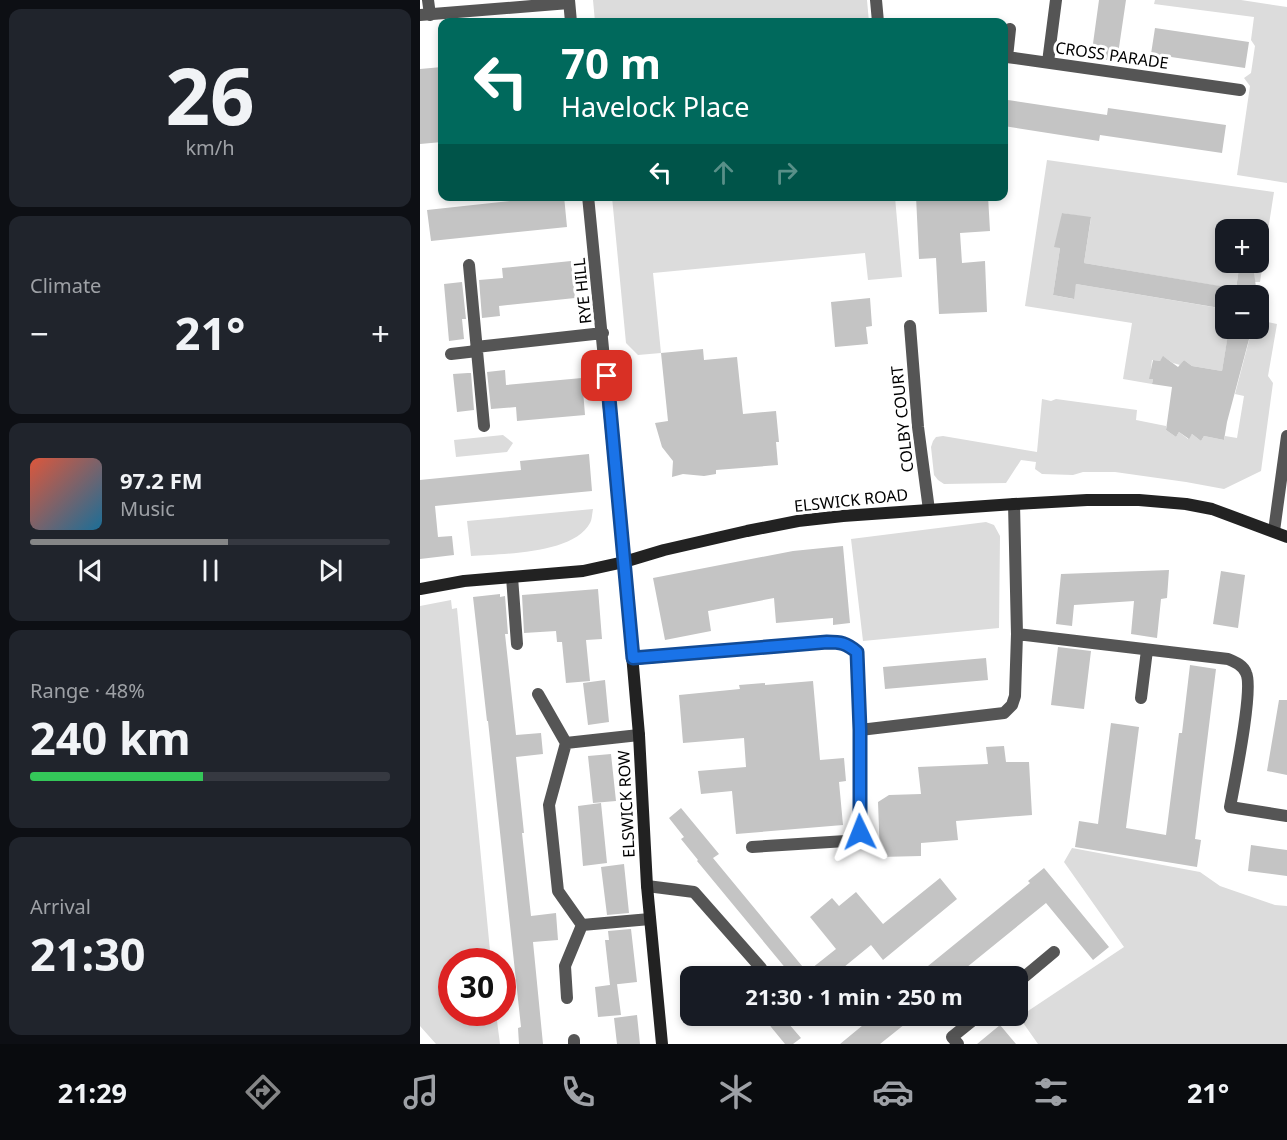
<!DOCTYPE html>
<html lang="en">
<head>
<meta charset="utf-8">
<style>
	body { margin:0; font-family:"Noto Sans",sans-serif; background:#20242c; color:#f1f3f6; height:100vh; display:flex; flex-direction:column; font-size:22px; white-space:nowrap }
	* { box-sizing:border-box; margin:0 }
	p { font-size:20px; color:#9ea1a6 }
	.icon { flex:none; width:33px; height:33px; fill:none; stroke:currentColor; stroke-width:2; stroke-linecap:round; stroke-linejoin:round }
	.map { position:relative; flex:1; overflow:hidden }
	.details { display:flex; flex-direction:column; gap:9px; padding:9px; background:#0d0f14; width:420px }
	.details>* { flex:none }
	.hud { position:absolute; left:18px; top:18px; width:570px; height:183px; border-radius:12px; box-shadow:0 3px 9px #0003; background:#00695c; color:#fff; overflow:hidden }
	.fabs { position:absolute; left:795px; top:219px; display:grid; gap:12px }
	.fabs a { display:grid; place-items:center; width:54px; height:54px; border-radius:12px; background:#171b24; box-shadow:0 3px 9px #0003; font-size:30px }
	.speed { position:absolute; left:18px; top:948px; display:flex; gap:12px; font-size:30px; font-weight:700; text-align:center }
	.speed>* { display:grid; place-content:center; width:78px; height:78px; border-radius:50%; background:#171b24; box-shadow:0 3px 9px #0003; line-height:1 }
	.speed .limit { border:9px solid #d22; background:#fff; color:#111 }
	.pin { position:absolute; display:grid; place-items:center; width:51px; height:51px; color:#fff; margin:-26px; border-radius:12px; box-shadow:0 3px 9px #0006 }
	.me { position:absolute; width:66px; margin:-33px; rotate:358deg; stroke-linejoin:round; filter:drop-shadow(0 0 4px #0008) }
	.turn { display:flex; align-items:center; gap:21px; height:126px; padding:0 24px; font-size:27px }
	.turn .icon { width:78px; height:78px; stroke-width:2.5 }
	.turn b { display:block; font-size:42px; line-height:51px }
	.lanes { display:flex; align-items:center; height:57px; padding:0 24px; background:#0003; justify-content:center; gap:30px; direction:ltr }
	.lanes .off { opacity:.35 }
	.big { font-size:45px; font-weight:700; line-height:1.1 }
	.details .tile { flex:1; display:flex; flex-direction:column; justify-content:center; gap:9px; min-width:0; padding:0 21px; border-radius:12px; background:#20242c }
	.details .dial { align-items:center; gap:0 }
	.dial b { font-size:78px; line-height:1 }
	.song { display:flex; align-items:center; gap:18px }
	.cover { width:72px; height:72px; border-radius:9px; background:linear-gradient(135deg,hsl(10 70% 55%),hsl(200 70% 35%)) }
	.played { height:6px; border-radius:3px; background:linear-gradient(90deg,#858687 55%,#363941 55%) }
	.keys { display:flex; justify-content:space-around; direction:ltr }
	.heat { display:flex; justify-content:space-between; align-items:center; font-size:33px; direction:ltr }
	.charge { height:9px; border-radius:4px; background:linear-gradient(90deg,#34c759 48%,#363941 0) }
	.trip { position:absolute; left:260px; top:966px; width:348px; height:60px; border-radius:12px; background:#171b24; box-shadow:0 3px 9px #0003; font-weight:700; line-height:60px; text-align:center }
	.tabs { display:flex; height:96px; justify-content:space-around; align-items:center; background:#090b0e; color:#9ea1a6 }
	.tabs .icon { width:42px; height:42px }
	.tabs .selected { color:#858687 }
	.tabs b { font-size:27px; color:#f1f3f6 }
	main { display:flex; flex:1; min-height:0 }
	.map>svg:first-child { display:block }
</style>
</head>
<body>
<main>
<section class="details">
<div class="tile dial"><b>26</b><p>km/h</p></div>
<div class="tile"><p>Climate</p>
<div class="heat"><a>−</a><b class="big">21°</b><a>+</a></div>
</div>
<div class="tile">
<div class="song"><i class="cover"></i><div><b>97.2 FM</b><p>Music</p></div></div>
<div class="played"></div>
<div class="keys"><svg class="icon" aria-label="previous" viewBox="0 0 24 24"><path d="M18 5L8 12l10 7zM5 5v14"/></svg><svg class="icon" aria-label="pause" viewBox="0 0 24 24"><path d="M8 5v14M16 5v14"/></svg><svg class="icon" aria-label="next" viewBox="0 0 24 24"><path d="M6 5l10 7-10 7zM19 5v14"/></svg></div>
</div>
<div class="tile"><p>Range · 48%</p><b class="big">240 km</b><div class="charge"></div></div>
<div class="tile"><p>Arrival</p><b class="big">21:30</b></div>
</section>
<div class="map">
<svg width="867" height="1044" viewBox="0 0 867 1044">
	<rect width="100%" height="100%" fill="#fff"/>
	<path fill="#dcdcdc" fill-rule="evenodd" d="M173,0H447L449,22H175Z
		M735,0H821L867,7V183L817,175L830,86L824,78L831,73L835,46L831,40L834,17L734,4Z
		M627,160L854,192L840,282H835L834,271L819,268L816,289L664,263L671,218L642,213L640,248L633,295L653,299L656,284L805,309L806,328L809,329L802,371L772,366L764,360L760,365L753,363L744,357L740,361L732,360L730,378L733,379L732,384L703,379L712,323L605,306ZM806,230H838V262H806Z
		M192,197H475L482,277L448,280L445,253L233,273L241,353L218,355L206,343Z
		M839,320L857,324L848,376L853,383L841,471L804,489L766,482L695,472H663L653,475L622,474L615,469L616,462L601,460L586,483L524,484L518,480L514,475L511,447L513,441L516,437L523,436L617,452L622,399L631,401L636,399L717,410L716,420L746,426V430L756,437L759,432L768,439L772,434L781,441L784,436L804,440L805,436L817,438L824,396L815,394L832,329L838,328Z
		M83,435L93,443L87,452L36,457L34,440Z
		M173,509C172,514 172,520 170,523C154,554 81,554 51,556L47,521Z
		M566,522L574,525L580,536L579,628L443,641L431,539Z
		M31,600L32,609L37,608L71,961L32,962V1012L76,1013L80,1044H16L0,1026V606Z
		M652,848L780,872L800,886L855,905L867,906V1044H618L599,1017L704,947L644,862Z"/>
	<path fill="#c4c4c4" d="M679,0H706L697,61L671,58Z
		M735,28L829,42L825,68L731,54Z
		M22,67V142L0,144V69Z
		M588,100L687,115L688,108L806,125L802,153L680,135L679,141L584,126Z
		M135,196H144L147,227L11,241L7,210Z
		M496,196H568L570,231L540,233L542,263L565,261L567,312L519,314L516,258L499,259Z
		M642,213L671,217L664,263L806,287V309L656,284L654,299L633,295L640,248L634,247Z
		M151,261L155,298L79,306L80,316L62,318L59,280L83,278L82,268Z
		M819,268L834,271L837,296H815Z
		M42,282L46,319H42L44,339L29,341L24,284Z
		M450,298L452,326L446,327L448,344L415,347L411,302Z
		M809,328H832L807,422L804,440L784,436L781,441L772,434L769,439L759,432L756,437L746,430L752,387L732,384L733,379H729L733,360L740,361L743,356L758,367L764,360L772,366L802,371Z
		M283,349L284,360L317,357L323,414L356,411L359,442H356L358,465L296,470V474L284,476L263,474L252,477L253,461L242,447L235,423L248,421L241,353Z
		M85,370L86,385L162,378L165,415L97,421L96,407L71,409L67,372Z
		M48,373H51L54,410L37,412L33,374Z
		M169,454L172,491L15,506L18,537L32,536L34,555L0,559V480L101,470L100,461Z
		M423,546L430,623L413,625V618L356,623L354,598L288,611L291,631L245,640L233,578L373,551Z
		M749,570L747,598L741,599L737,638L711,634L714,601L654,605L652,626L636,624L641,574Z
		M801,571L825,575L818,628L793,624Z
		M178,589L182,639L166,640L170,681L146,683L142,642H137L136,631L104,633L102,595Z
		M80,594V597L85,596L88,634H85L96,735L121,733L123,754L96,757L104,833H102L111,916L136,913L138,940L113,942L123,1044H99L98,1028L101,1027L68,721H67L53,597Z
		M638,647L671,651L664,709L631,705Z
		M566,658L568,680L465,689L463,667Z
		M770,665L796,669L775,839L781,840L777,867L655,847L659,821L678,824L691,723L719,727L706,828L746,835L759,733H762Z
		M185,680L189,722L168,725L163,683Z
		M393,681L400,760L424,758L426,781L419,782L423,825L316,834L312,791L281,794L278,771L326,767L324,738L263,743L259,695L320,689L319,685L345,683V685Z
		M859,700H867V775L847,771Z
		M584,746L586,762H609L612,815L536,821L538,840L501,843V856L460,857L458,802L469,795L501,794L498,767L568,764L566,747Z
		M191,754L196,801L173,803L168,756Z
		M181,803L187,863L163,866L158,806Z
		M261,808L299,854L293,858L387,972L416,949L390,917L412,898L419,906L436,892L463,924L520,878L537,899L463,960L451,945L413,976H372L277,861L278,860L261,839L264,837L249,818Z
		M831,845L867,850V876L828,871Z
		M204,864L209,913L187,915L181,867Z
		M624,868L689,947L673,960L626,903L536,976H516L508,966L610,883L608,881Z
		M211,929L217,982L190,985L185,940H189L188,931Z
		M197,984L201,1015L178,1017L175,987Z
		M217,1015L220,1044H197L194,1018Z
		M342,1016H362L381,1038L373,1044H365Z
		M454,1016H495L460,1044H420Z
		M580,1025L596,1044H557Z"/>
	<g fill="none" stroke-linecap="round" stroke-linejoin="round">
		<path stroke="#555" stroke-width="12" d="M8,0L10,15
			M149,0L151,22
			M456,0L458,22
			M0,15L149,3
			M590,29L587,57L820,90
			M628,62L636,0
			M168,196L204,562
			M49,265L64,426
			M490,326L498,427L509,510
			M56,347L183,333
			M31,354L57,351
			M594,504L597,634L808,659C815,662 823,665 826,673C834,688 814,785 810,807L867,816
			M854,531L867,436
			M92,577L97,644
			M213,659L407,642C421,642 426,643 437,652L440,730V832L426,841L332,847
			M118,694L146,743L219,735
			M721,698L727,650
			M440,730L584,713L592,705L595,696L597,634
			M146,743L129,805L138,891L162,925L230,919
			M227,886L274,892L341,968
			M597,983L634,952
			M147,998L145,966L162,925
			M154,1040V1044
			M538,1044L532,1037L558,1016"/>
		<path stroke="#222" stroke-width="12" d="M204,562L219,735L227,886L242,1044
			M0,589L44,581L163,571L204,562L244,550L327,531L378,521L423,516L594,504L667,500H719L766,504L792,509L867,537"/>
	</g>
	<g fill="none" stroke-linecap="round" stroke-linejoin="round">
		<g stroke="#114b97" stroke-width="15">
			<path id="route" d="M187,376L213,658L407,642C421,642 426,643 437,652L440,730V832"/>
		</g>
		<use href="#route" stroke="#1a73e8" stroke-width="10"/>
	</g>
	<g text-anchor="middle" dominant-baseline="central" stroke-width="6" stroke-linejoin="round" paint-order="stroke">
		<g font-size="16" fill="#000" stroke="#fff">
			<text transform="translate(692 55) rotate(8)">CROSS PARADE</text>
			<text transform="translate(162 291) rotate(-96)">RYE HILL</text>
			<text transform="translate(482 419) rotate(-96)">COLBY COURT</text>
			<text transform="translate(431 500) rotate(-6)">ELSWICK ROAD</text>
			<text transform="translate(206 804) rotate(-93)">ELSWICK ROW</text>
		</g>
	</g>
</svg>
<div class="fabs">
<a>+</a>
<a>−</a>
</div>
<div class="speed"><div class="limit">30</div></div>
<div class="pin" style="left:187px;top:376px;background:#d93025"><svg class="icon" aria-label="arrive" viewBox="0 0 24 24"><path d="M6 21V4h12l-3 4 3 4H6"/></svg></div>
<svg class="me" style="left:440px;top:832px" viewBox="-20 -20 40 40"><path d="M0-17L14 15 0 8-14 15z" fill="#1a73e8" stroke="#fff" stroke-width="4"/></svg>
<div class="trip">21:30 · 1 min · 250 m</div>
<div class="hud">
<div class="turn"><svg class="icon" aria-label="left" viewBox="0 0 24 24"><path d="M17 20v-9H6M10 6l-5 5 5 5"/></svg><div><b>70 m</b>Havelock Place</div></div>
<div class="lanes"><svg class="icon" aria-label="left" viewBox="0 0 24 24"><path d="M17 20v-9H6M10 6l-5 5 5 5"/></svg><svg class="icon off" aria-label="ahead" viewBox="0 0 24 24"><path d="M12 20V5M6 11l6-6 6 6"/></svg><svg class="icon off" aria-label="right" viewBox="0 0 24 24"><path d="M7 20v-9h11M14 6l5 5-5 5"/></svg></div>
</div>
</div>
</main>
<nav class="tabs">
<b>21:29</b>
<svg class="icon selected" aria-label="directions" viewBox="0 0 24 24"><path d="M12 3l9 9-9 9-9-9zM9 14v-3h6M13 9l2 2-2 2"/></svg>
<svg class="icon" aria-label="music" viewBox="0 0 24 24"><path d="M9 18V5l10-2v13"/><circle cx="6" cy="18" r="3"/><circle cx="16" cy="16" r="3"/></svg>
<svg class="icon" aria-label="phone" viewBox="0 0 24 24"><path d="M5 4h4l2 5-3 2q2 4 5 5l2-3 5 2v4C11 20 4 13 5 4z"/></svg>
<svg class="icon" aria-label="climate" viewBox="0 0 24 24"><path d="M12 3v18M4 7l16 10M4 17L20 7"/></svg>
<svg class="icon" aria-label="car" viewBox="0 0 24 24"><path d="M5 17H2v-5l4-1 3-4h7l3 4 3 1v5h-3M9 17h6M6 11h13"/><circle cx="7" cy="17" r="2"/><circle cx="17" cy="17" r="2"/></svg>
<svg class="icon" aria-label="filters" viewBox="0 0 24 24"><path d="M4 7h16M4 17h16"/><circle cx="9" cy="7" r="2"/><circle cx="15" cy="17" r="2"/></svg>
<b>21°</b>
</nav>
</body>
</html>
